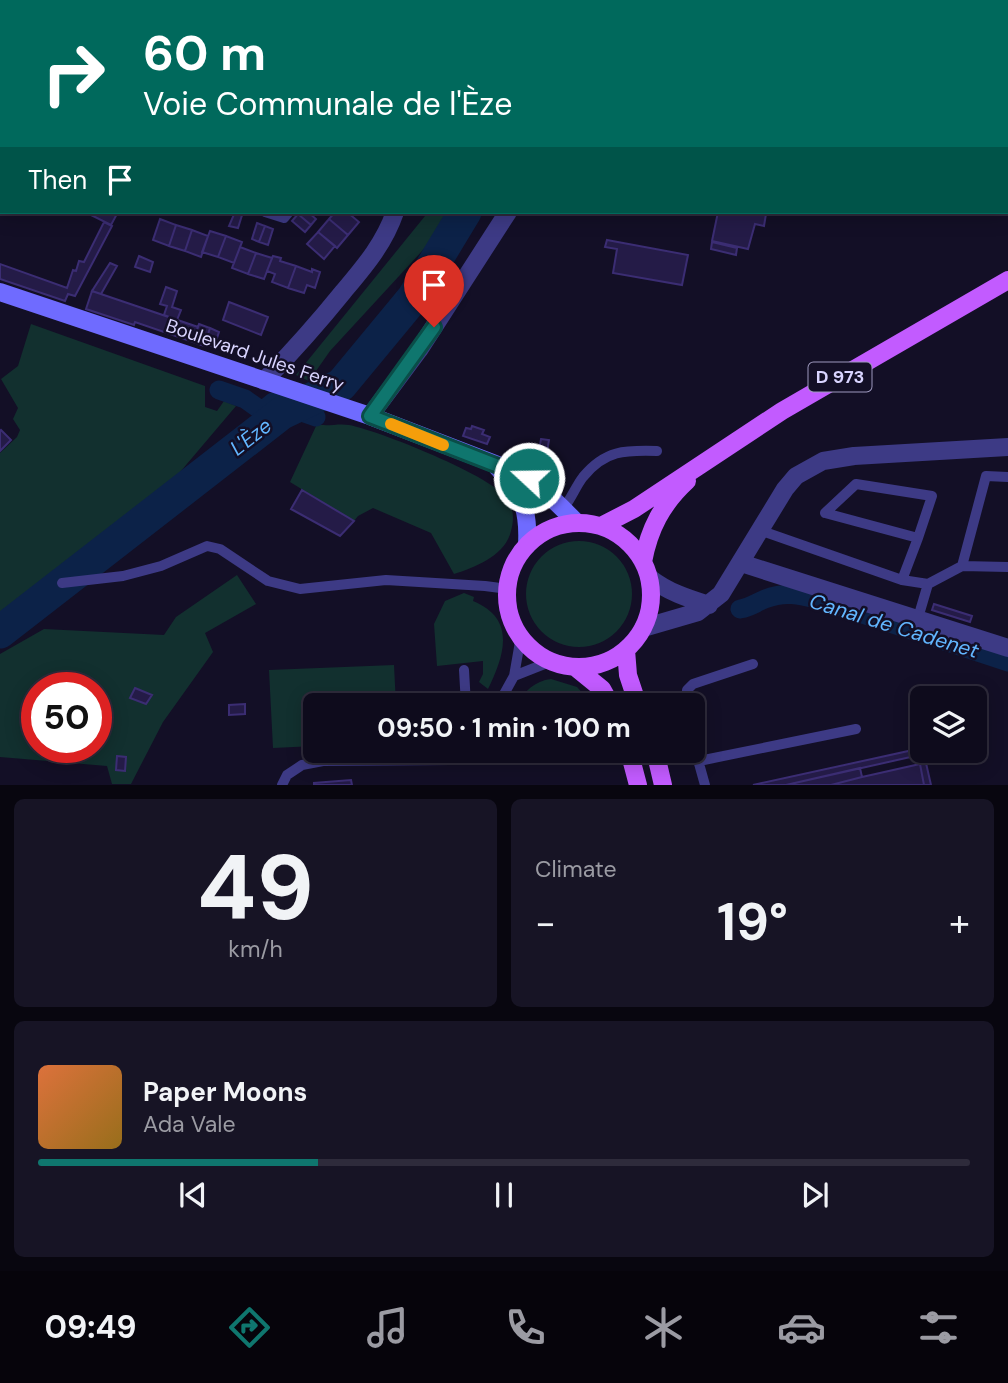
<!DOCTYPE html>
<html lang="en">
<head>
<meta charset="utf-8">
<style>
	body { margin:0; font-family:"DM Sans",sans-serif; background:#171425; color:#f1f3f6; height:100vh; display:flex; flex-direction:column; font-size:26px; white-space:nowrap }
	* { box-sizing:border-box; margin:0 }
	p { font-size:23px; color:#9b9ba3 }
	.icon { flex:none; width:38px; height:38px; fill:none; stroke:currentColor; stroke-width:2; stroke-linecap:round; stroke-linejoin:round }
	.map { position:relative; height:785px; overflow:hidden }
	.side { display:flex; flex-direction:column; gap:14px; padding:14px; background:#08060f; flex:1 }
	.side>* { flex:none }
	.banner { position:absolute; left:0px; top:0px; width:1008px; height:214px; box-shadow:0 4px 18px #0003,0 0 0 2px #2e2b3b; background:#00695c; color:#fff; overflow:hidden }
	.fabs { position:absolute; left:910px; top:686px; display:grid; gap:14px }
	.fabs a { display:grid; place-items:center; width:77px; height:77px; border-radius:10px; background:#0e0b1c; box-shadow:0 4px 18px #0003,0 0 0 2px #2e2b3b; font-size:35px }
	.speed { position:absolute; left:21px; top:672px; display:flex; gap:14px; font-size:35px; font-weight:700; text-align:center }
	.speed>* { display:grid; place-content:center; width:91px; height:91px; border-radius:50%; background:#0e0b1c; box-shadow:0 4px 18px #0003,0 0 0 2px #2e2b3b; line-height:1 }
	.speed .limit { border:10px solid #d22; background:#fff; color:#111 }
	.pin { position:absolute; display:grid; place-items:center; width:60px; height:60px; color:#fff; margin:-72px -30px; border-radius:50% 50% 50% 0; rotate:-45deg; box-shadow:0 0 7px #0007 }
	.pin .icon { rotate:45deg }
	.me { position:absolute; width:77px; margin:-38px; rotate:291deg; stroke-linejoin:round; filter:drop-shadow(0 0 5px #0008) }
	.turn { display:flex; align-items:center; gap:24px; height:147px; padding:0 28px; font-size:32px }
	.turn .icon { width:91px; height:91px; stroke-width:2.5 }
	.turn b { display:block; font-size:49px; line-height:60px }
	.then { display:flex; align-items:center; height:66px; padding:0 28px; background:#0003; gap:14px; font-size:26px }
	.big { font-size:52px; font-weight:700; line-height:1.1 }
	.side .card { flex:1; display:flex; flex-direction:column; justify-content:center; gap:10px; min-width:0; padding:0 24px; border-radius:10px; background:#171425 }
	.side .dial { align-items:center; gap:0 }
	.dial b { font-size:91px; line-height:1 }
	.song { display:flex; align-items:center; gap:21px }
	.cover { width:84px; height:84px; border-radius:10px; background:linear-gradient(135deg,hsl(20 70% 55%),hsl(40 70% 35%)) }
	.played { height:7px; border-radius:4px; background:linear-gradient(90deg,#0f766e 30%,#2e2b3b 30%) }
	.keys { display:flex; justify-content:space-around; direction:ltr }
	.heat { display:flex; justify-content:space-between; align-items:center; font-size:38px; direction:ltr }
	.side .tiles { flex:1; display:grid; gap:14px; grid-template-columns:1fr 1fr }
	.card:last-child { grid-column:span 2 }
	.trip { position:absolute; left:303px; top:693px; width:402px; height:70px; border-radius:10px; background:#0e0b1c; box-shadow:0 4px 18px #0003,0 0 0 2px #2e2b3b; font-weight:700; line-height:70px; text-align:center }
	.menu { display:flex; height:112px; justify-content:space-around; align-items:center; background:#06040b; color:#9b9ba3 }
	.menu .icon { width:49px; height:49px }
	.menu .active { color:#0f766e }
	.menu b { font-size:32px; color:#f1f3f6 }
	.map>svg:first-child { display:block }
</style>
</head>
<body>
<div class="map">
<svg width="1008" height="785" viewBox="0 0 1008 785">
	<rect width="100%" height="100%" fill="#130f26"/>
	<path fill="#12302f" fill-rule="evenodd" d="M422,212H458L330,351L309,381L296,375L425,216Z
		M31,324L205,386V407L217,411L224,401L236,406L175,478L0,613V453L17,437L20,430L13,419L18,408L1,379L18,366Z
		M317,424C327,427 338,423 349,425C377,430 496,477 508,500C514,510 514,520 511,531C505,556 475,567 454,574L431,533L373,508L358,516L354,521L290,482Z
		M526 594a53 53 0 1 1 106 0a53 53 0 1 1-106 0Z
		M237,575L256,604L205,633L213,652L163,722L131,784H112L107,766L0,757V654L44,629L164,635L176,617ZM37,688H96V747H37Z
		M464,593L474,597L473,601C517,619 504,656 488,689L479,682L483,674V661L437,666L434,624L445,601Z
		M394,665L396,705H315V746L273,748L269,670Z
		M551,679L577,687L593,705H517C524,691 535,681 551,679Z"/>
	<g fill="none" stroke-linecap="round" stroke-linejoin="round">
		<path stroke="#0c2248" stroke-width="19" d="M219,390L245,399L262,411L273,402L316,417
			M740,609C751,607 755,603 765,599C785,591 800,595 820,600L1008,662"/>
		<path stroke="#0c2248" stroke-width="33" d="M612,2L613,0
			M0,632L282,413L341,385L413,298L465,212"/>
	</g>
	<path fill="#241b47" stroke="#3b2d73" stroke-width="2" d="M742,0H925L741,2Z
		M85,212H118L111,225Z
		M235,212H243L238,228L229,226Z
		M300,212H308L316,219L311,225L298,214Z
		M335,212H347L359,222L348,235L329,219Z
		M718,212H755L766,214L764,226L755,224L748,249L712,241Z
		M298,214L311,225L305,232L292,221Z
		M160,219L176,225L169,246L153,240Z
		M329,219L348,235L337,248L318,232Z
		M104,222L112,226L75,296L68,294L65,301L0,279V264L67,288L73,270L76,271L79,261L84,262Z
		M257,223L265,226L259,242L252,239Z
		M176,225L192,230L185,251L169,246Z
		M265,226L273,229L268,245L259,242Z
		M192,230L208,236L201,257L185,251Z
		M210,231L226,236L218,257L202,252Z
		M318,232L335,246L324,259L307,244Z
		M226,236L242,242L234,263L218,257Z
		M607,240L688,255L682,285L613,273L617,249L605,247Z
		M712,242L737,248L736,255L711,249Z
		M240,247L256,253L248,274L232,268Z
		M256,253L272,258L264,279L248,274Z
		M139,256L153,262L150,272L135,267Z
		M273,256L281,258L280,261L296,266L288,288L272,282L275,274L267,271Z
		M110,263L117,266L101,294L92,291Z
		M296,266L312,272V269L320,272L315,288L307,285L304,293L288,288Z
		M166,287L177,291L172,307L181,310L177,320L164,315L167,306L160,304Z
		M92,291L198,327L193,342L135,322L134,325L86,309Z
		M229,302L268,317L261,335L223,320Z
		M199,324L210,328L204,346L193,342Z
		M210,328L219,332L214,347L205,344Z
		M472,426L484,430L482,434L490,437L487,444L463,436L466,428L471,429Z
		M1,430L11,440L0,451V431Z
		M541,439L549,440L545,463L537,461Z
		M302,490L354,521L340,536L291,509Z
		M934,604L972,616L970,622L932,610Z
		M135,688L152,695L146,704L130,698Z
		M245,704V714L229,715V705Z
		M922,747V751H963L964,754L920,764L916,748Z
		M913,750L915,756L786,785H753Z
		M117,756L126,757L125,771L116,770Z
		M926,763L931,785H924L920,764Z
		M920,764L924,785H831L862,777Z
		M860,768L862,777L831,785H786Z
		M351,780L352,785H314V783Z"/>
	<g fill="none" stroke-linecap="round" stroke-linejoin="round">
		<path stroke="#3d3a85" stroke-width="10" d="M265,212L284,218L289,212
			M563,509C571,499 576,486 583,477C605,450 625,450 657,451
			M825,513L918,538L902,580L928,584
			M825,513L856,484L932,496L918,538
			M759,530L902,580
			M962,566L986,476L1008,477
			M62,583L123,576L161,566L207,546L220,549L268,581L300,589L386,580L485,586L508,589
			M918,618L928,584L962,566L1008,567
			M464,670L466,705
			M514,676L552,661
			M498,705L514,676L521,636
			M686,705L687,690L693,684L753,664
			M693,742L705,785
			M699,761L856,729
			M282,785L287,775L302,765L323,761L450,760L471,751"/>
		<path stroke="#3d3a85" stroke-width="18" d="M369,0L372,2
			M334,2L335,0
			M407,2V0
			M647,2L648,0
			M264,381C292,352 318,323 343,292C364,267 384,244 395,212
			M370,416L419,350L508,212
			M741,563L1008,648
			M650,578C668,592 687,598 709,605
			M643,628L698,612L721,594L785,489L796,476L823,461L854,456L1008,447"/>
		<path stroke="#6f6bff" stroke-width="18" d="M0,292L370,416L511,470C538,482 556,502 577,523
			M497,467C522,494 529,508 527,545"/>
		<path stroke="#c25bff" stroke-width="18" d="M507 595a72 72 0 1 1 144 0a72 72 0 1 1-144 0Z
			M601,526L634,509L782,411L1008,280
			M643,562C649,529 662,504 687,481
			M626,650L628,675L638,705
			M575,667L602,689L611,705
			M629,751L638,785
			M655,751L663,785"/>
	</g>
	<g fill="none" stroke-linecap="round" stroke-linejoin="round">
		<g stroke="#0a4d48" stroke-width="18">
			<path id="route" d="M434,327L370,416L529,478"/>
		</g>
		<use href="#route" stroke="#0f766e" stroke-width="12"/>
		<path stroke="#f59e0b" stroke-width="12" d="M391,424L443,445"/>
	</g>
	<g text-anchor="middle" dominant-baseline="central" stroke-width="5" stroke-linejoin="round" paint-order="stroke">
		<rect fill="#130f26" stroke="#9e99be" stroke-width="2" x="808.5" y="362.5" width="63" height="29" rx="5"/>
		<g font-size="18" font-weight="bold" fill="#d9d4ff">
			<text x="840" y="377">D 973</text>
		</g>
		<g font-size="19" fill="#d9d4ff" stroke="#130f26">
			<text transform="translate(255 355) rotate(19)">Boulevard Jules Ferry</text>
		</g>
		<g font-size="21" font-style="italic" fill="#62b6ff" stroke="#130f26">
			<text transform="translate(251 437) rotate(-38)">L'Èze</text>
			<text transform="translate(894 626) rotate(17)">Canal de Cadenet</text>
		</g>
	</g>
</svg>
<div class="fabs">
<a><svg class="icon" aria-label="layers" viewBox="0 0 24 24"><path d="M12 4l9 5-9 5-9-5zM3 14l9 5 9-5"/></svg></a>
</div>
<div class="speed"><div class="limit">50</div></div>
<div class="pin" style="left:434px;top:327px;background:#d93025"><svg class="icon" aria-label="arrive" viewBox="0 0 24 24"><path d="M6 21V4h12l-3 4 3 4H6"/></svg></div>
<svg class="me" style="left:529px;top:478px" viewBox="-20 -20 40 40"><circle r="17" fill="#0f766e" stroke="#fff" stroke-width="3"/><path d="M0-11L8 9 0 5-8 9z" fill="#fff"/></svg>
<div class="trip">09:50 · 1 min · 100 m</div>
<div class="banner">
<div class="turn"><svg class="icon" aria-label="right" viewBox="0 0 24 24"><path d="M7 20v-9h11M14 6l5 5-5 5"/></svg><div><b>60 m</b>Voie Communale de l'Èze</div></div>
<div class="then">Then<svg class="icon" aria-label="arrive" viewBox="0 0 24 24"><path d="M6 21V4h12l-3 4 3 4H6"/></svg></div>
</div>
</div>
<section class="side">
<div class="tiles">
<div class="card dial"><b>49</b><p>km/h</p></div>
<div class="card"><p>Climate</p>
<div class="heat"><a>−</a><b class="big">19°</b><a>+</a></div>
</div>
<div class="card">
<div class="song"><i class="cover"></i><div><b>Paper Moons</b><p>Ada Vale</p></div></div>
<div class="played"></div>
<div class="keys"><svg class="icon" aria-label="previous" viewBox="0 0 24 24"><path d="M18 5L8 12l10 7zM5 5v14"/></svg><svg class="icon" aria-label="pause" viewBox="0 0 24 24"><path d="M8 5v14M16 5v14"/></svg><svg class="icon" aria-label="next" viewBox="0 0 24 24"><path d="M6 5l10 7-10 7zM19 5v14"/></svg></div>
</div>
</div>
</section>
<nav class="menu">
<b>09:49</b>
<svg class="icon active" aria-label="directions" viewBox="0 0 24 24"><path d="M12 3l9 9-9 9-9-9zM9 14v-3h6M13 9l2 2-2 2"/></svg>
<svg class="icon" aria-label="music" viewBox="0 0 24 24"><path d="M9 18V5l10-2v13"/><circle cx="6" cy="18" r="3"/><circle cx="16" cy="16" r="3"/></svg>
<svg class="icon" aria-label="phone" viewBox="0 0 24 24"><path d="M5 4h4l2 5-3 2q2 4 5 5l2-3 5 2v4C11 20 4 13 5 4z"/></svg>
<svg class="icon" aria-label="climate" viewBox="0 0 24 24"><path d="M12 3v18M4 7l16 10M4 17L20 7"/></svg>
<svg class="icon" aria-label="car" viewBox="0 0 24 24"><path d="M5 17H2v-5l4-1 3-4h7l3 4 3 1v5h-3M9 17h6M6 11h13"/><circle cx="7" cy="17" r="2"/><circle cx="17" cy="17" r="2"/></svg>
<svg class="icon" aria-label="filters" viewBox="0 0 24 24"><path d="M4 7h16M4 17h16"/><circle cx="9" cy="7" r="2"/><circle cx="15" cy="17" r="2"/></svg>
</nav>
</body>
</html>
